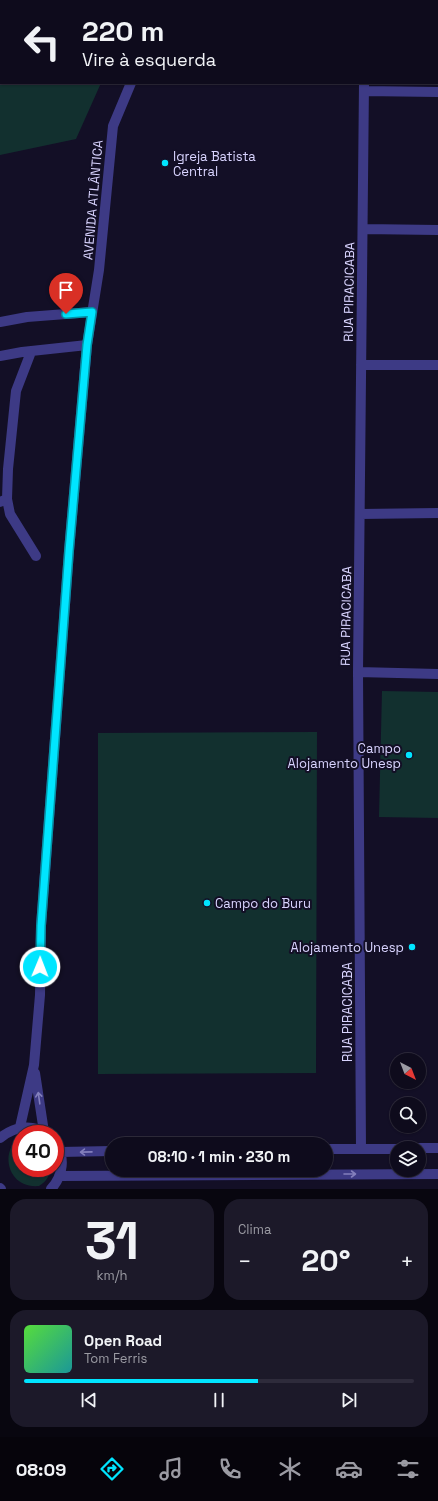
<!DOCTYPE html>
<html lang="pt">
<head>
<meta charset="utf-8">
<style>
	body { margin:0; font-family:"Space Grotesk",sans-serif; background:#1c1929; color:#f1f3f6; height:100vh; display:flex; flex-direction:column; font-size:15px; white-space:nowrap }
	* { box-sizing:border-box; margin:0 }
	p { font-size:13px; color:#9b9ba3 }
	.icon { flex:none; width:22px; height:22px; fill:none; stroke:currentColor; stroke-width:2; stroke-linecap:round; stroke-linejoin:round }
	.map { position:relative; height:1189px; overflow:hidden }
	.sheet { display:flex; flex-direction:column; gap:10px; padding:10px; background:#08060f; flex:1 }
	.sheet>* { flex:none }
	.hud { position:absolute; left:0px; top:0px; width:438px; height:84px; box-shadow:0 1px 3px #0004,0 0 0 1px #2e2b3b; background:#0e0b1c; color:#f1f3f6; overflow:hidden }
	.needle { width:26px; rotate:138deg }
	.tools { position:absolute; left:390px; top:1053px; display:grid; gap:8px }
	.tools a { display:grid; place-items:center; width:36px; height:36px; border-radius:50%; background:#0e0b1c; box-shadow:0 1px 3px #0004,0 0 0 1px #2e2b3b; font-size:20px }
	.speed { position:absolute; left:12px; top:1125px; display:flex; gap:8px; font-size:20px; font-weight:700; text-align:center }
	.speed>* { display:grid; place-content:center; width:52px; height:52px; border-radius:50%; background:#0e0b1c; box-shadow:0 1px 3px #0004,0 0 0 1px #2e2b3b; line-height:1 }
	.speed .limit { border:6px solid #d22; background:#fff; color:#111 }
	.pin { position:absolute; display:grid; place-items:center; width:34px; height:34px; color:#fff; margin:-41px -17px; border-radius:50% 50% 50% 0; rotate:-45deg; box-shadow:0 0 4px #0007 }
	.pin .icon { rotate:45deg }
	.me { position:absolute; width:44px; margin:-22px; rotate:1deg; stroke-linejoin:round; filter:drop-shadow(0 0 3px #0008) }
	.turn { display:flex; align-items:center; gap:14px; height:84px; padding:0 16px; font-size:18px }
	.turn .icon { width:52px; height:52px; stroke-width:2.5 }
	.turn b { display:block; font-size:28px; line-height:34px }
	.big { font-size:30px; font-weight:700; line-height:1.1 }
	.sheet .card { flex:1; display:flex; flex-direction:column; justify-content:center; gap:6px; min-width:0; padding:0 14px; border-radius:16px; background:#1c1929 }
	.sheet .dial { align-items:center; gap:0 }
	.dial b { font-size:52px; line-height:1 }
	.song { display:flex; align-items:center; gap:12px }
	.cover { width:48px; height:48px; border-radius:6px; background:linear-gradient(135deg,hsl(110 70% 55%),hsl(180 70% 35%)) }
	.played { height:4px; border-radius:2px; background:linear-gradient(90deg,#00e5ff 60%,#2e2b3b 60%) }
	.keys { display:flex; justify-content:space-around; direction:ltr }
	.heat { display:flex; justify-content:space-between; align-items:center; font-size:22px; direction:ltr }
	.sheet .tiles { flex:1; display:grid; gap:10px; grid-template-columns:1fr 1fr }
	.card:last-child { grid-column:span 2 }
	.trip { position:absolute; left:105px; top:1137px; width:228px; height:40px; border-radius:20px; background:#0e0b1c; box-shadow:0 1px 3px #0004,0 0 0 1px #2e2b3b; font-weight:700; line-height:40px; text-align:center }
	.tab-bar { display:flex; height:64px; justify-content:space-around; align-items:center; background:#06040b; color:#9b9ba3 }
	.tab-bar .icon { width:28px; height:28px }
	.tab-bar .on { color:#00e5ff }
	.tab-bar b { font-size:18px; color:#f1f3f6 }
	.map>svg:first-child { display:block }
</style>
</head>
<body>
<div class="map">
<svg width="438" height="1189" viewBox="0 0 438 1189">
	<rect width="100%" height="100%" fill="#130f26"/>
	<path fill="#12302f" d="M0,0H138L1,1V83H101L76,139L0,155Z
		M382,691L438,692V818L379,817Z
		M317,732L316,1073L98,1074V733Z
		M21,1138V1168H51C50,1175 46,1182 39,1186C5,1189 0,1147 21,1138Z"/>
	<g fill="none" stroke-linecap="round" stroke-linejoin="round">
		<path stroke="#3d3a85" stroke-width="10" d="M0,322L27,317L92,312
			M0,356L22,352L87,345
			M7,499L8,469L16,391L31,352
			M0,502L7,499L10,514L36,556"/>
		<path stroke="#3d3a85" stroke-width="10" d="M365,1V0
			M364,91L438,92
			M363,229L438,230
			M361,365H438
			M360,514L438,513
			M358,672L438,674
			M361,1149L358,672L364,83"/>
		<path stroke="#3d3a85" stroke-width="10" d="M164,1V0
			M35,1073L44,1132
			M20,1127L34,1065L40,995L41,926L69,551L87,345L99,270L113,126L131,83
			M0,1138C14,1127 31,1123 47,1134
			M419,1148H438
			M326,1149H397
			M60,1152L112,1151
			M59,1176L438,1174
			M0,1188L1,1189
			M51,1189C63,1176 66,1157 55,1142"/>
	</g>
	<defs><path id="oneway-shaft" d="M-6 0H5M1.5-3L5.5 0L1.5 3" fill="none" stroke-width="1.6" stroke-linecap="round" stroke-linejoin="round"/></defs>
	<g stroke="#837fbc">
		<use href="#oneway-shaft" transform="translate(39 1098) rotate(-98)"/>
		<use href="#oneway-shaft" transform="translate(86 1152) rotate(179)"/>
		<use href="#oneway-shaft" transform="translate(350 1174)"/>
	</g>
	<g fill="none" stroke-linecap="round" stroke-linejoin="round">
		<g stroke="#0095a6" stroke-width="10">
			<path id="route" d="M40,967L41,926L69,551L87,345L92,312L66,314"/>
		</g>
		<use href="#route" stroke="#00e5ff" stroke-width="7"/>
	</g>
	<g fill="#00e5ff" stroke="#130f26" stroke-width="1.5">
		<circle cx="165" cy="163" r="4"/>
		<circle cx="409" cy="755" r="4"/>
		<circle cx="207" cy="903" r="4"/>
		<circle cx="412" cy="947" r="4"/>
	</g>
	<g text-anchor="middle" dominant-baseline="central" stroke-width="4" stroke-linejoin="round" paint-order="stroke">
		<g font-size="13" fill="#d9d4ff" stroke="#130f26" text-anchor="start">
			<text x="173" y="156">Igreja Batista<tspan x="173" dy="15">Central</tspan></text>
			<text x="401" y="748" text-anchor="end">Campo<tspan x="401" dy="15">Alojamento Unesp</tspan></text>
			<text x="215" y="903">Campo do Buru</text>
			<text x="404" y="947" text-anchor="end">Alojamento Unesp</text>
		</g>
		<g font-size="13" fill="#d9d4ff" stroke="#130f26">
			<text transform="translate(93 200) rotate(-85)">AVENIDA ATLÂNTICA</text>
			<text transform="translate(349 292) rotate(-89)">RUA PIRACICABA</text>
			<text transform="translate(346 616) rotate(-89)">RUA PIRACICABA</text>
			<text transform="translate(347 1012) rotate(-90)">RUA PIRACICABA</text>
		</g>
	</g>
</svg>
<div class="tools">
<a><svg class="needle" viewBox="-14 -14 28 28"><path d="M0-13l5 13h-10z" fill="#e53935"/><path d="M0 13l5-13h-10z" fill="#9b9ba3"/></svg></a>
<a><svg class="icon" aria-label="search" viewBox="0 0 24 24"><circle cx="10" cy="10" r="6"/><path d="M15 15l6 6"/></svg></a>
<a><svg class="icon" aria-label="layers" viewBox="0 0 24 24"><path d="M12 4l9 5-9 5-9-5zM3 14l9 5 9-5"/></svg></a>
</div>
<div class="speed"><div class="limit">40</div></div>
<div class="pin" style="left:66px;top:314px;background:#d93025"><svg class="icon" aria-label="arrive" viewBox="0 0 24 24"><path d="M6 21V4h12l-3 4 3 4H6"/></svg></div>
<svg class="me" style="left:40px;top:967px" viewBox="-20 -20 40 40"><circle r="17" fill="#00e5ff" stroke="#fff" stroke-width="3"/><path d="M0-11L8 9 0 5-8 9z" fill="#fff"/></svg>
<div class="trip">08:10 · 1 min · 230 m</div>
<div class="hud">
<div class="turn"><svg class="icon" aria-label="left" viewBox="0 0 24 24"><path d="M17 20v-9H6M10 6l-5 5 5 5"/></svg><div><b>220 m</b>Vire à esquerda</div></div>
</div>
</div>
<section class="sheet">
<div class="tiles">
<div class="card dial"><b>31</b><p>km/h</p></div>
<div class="card"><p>Clima</p>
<div class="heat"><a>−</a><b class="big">20°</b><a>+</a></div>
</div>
<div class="card">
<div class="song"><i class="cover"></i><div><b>Open Road</b><p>Tom Ferris</p></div></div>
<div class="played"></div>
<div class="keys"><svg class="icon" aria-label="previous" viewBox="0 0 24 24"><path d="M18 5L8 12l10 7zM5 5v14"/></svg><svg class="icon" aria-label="pause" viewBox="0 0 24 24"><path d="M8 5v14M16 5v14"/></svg><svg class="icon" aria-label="next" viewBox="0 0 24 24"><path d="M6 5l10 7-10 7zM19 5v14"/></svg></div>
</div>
</div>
</section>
<nav class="tab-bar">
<b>08:09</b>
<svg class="icon on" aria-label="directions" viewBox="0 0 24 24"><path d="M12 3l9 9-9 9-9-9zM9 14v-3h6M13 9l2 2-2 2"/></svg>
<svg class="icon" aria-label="music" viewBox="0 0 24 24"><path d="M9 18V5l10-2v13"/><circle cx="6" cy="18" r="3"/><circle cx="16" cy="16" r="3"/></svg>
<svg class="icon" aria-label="phone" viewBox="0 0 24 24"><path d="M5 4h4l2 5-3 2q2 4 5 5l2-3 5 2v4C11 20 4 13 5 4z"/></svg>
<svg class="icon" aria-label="climate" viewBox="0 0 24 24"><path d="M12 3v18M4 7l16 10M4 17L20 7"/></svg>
<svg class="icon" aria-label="car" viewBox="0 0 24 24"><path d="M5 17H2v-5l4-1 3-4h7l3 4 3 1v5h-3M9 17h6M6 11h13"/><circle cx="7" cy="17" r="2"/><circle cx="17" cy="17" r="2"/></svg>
<svg class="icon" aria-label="filters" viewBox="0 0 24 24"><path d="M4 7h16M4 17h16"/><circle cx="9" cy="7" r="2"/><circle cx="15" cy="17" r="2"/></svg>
</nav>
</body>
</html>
